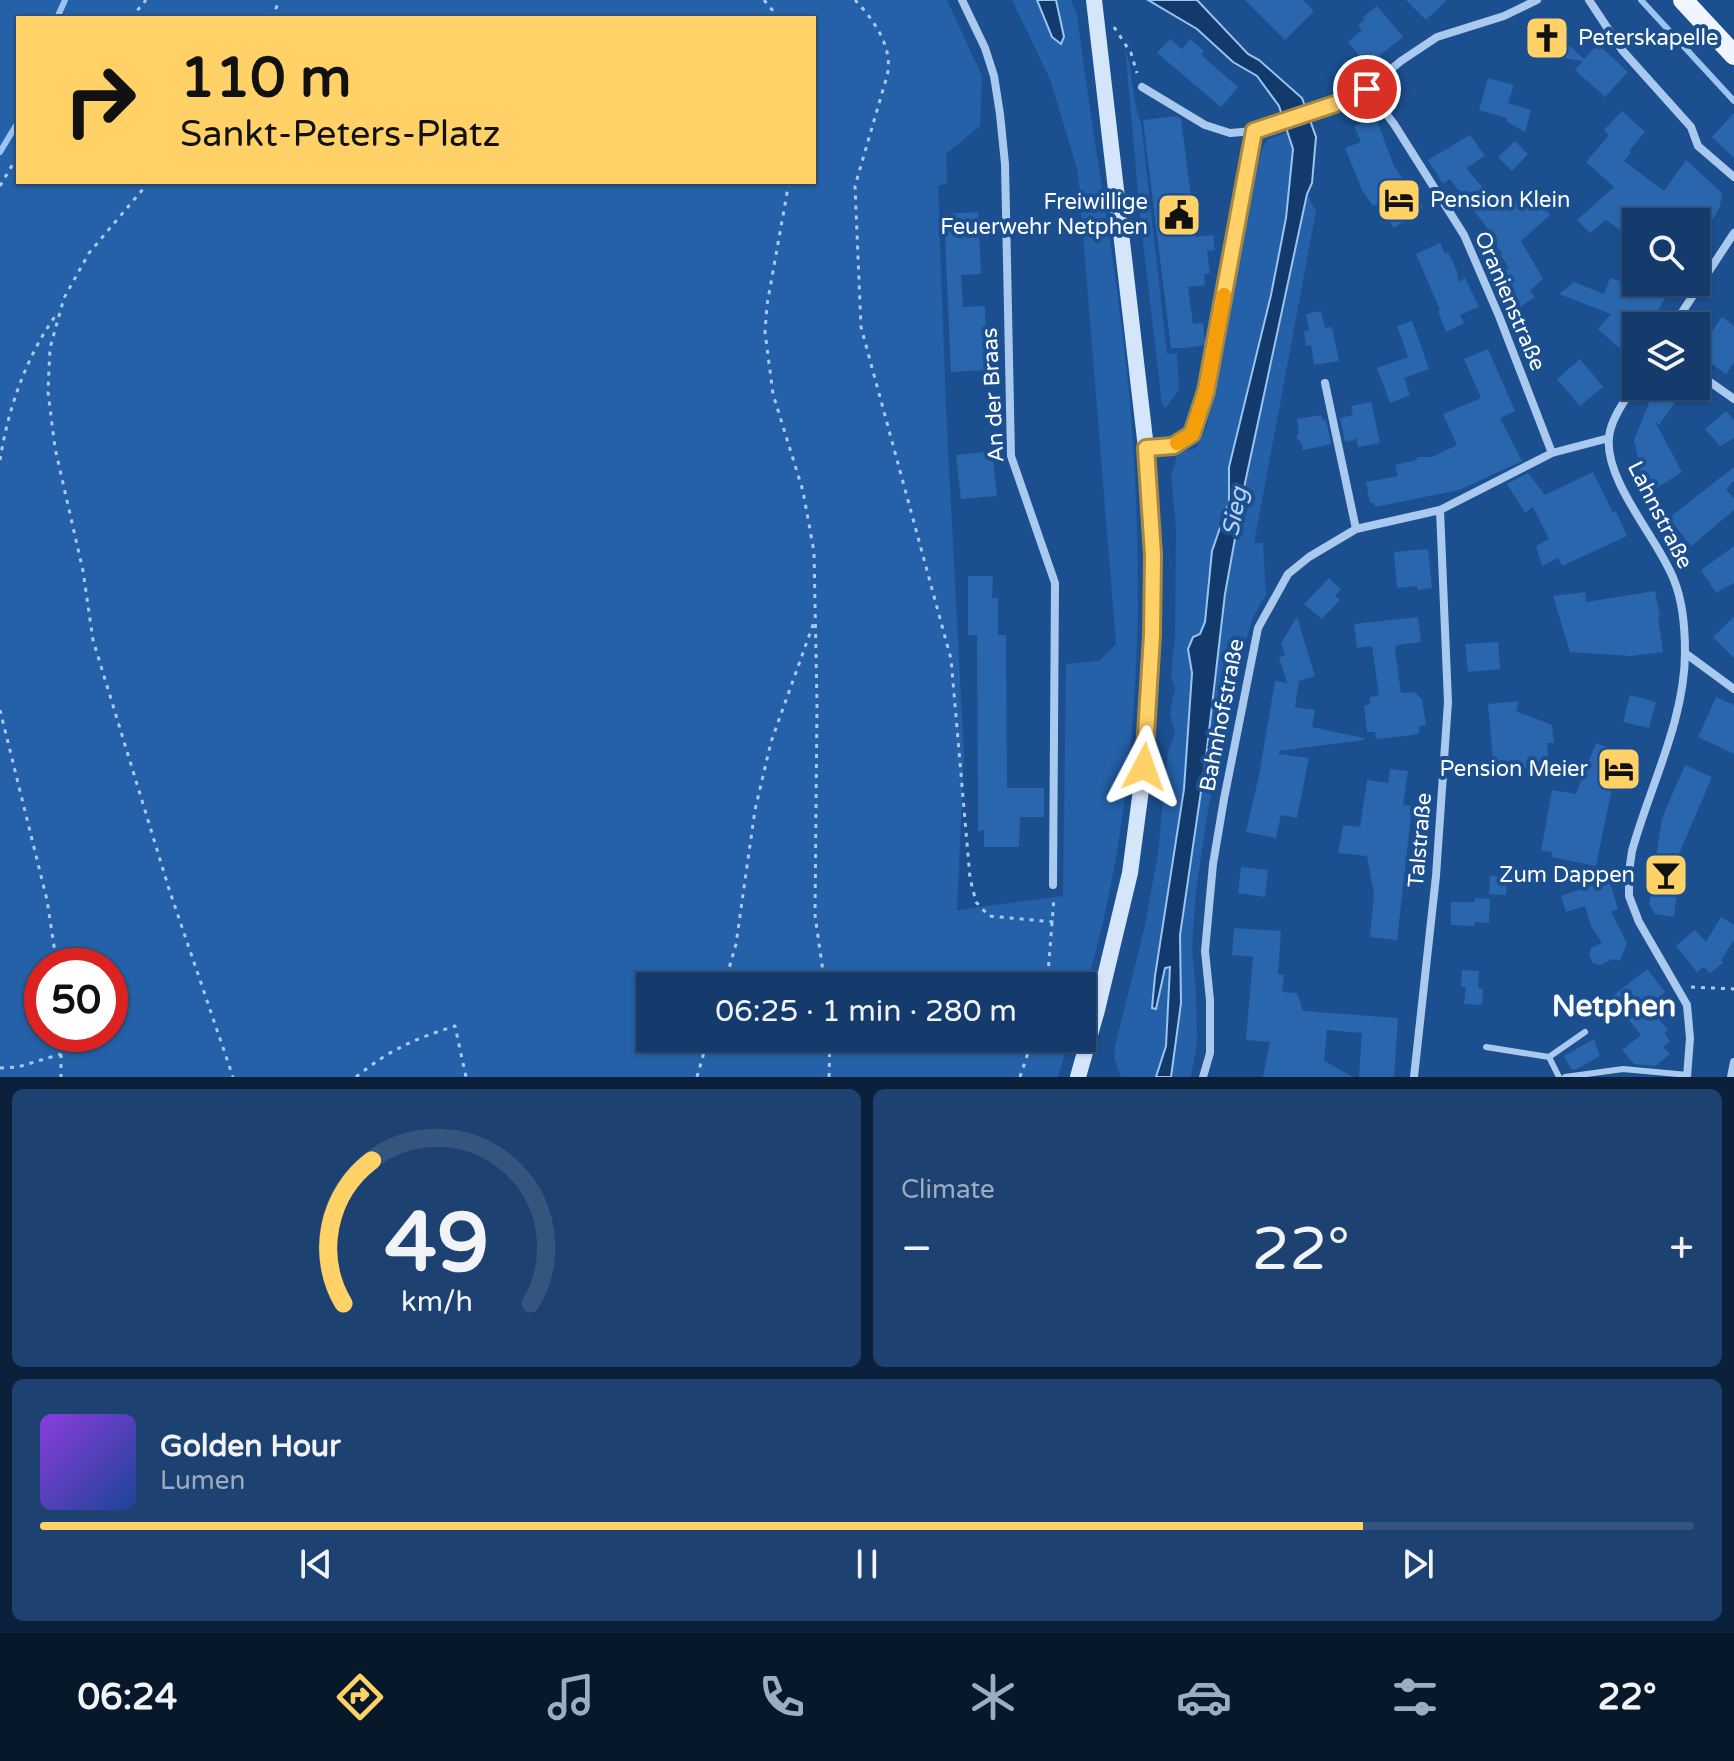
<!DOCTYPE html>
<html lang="en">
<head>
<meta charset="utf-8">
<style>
	body { margin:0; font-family:"Varela Round",sans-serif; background:#1d4271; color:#f1f3f6; height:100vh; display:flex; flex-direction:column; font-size:30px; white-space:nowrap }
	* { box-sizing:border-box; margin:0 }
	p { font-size:26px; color:#9dadc1 }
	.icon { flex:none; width:44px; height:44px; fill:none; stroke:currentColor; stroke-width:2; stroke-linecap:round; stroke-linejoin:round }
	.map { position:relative; height:1077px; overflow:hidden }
	.panel { display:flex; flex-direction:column; gap:12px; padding:12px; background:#0b203b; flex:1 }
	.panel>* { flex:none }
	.top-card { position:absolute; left:16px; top:16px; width:800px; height:168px; border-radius:0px; box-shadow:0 2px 6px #0004,0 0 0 2px #33557e; background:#ffd166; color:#111; overflow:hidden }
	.controls { position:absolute; left:1622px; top:208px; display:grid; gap:16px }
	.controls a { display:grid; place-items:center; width:88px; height:88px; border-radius:0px; background:#143b6b; box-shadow:0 2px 6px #0004,0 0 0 2px #33557e; font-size:40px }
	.speed { position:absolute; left:24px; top:948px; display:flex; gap:16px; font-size:40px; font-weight:700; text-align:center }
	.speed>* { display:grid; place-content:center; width:104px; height:104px; border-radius:50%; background:#143b6b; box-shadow:0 2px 6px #0004,0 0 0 2px #33557e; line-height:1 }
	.speed .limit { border:12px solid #d22; background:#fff; color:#111 }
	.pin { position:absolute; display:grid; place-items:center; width:68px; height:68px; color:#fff; margin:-34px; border:4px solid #fff; border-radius:50%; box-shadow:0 2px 8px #0007 }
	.me { position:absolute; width:88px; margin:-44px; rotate:4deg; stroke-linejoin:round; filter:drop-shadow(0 0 6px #0008) }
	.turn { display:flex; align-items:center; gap:28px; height:168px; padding:0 32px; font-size:36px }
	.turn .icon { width:104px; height:104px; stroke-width:2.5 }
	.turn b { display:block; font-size:56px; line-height:68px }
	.big { font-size:60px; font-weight:600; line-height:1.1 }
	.panel .tile { flex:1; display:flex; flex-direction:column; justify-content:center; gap:12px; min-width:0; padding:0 28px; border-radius:12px; background:#1d4271 }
	.panel .dial { align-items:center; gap:0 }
	.dial svg { height:208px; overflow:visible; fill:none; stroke:#33557e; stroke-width:7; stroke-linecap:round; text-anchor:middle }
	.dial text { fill:#f1f3f6; stroke:none }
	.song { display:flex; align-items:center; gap:24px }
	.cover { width:96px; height:96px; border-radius:12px; background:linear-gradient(135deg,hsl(270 70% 55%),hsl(220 70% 35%)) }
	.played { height:8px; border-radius:4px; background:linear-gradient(90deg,#ffd166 80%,#33557e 80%) }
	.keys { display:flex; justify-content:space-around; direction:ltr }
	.heat { display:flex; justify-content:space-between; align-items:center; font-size:44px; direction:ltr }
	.panel .tiles { flex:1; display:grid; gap:12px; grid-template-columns:1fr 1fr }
	.tile:last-child { grid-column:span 2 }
	.trip { position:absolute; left:636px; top:972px; width:460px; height:80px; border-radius:0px; background:#143b6b; box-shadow:0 2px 6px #0004,0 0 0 2px #33557e; font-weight:600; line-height:80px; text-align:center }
	.tab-bar { display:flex; height:128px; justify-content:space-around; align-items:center; background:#08182b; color:#9dadc1 }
	.tab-bar .icon { width:56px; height:56px }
	.tab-bar .active { color:#ffd166 }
	.tab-bar b { font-size:36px; color:#f1f3f6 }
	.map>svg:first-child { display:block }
</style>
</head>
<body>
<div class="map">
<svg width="1734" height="1077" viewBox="0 0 1734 1077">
	<rect width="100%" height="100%" fill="#1b4f8f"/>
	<path fill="#2461a8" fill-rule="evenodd" d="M0,0H947L982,76L980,126L946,154L947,183L938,186L946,409L964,754L957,910L1063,896L1066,664L1099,661L1116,644L1078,172L1050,79L1012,0H1071L1077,15C1095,157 1123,298 1133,441C1145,626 1137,822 1082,1000V986H650V1038H1070L1058,1077H0ZM18,18H814V182H18ZM42,966H110V1034H42Z
		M1125,47C1132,66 1134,112 1141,122L1167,354L1177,353L1179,389L1166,408L1162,404L1141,225Z
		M1288,132L1293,149L1286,218L1271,295L1229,467V502L1221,521L1206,602L1205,622L1189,660L1192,673L1184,789L1155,976L1152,1008H1156L1165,968L1171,967L1166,1046L1156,1077H1121L1114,1058L1115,1046L1145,925L1158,853L1168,751L1175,734L1170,713L1175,688L1171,675L1175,637L1176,529L1171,473L1174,469L1177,453L1196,448L1207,426L1243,228L1262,149L1267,140Z
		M1307,194L1316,211L1254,543H1263L1266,595L1254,615L1234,678L1209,805L1196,890L1192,949L1196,991L1197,1043L1191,1077H1171L1181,1003L1180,935L1206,757L1225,594L1245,483Z"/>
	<path fill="#123a6d" stroke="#9cc4f0" stroke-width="2" d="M1037,0H1056L1064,37L1061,44L1052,37Z
		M1148,0H1197L1248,54L1259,60L1302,98L1316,137L1312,183L1307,194L1245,483L1225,594L1206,757L1180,935L1181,1003L1171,1077H1156L1166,1046L1170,967L1165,968L1156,1009L1152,1008L1155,976L1184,789L1192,673L1188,649L1193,637L1200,634L1205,622L1212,551L1229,502V467L1271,295L1286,218L1293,149L1279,106L1257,76L1233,62L1197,29Z"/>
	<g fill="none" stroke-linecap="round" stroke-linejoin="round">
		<path stroke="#9cc4f0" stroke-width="6" d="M1641,0L1734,101
			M57,18L65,0
			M0,152L18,122"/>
	</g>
	<path fill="#2a66ad" d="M1245,0H1303L1314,11L1285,40Z
		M1406,0H1447L1426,20Z
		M1377,6L1403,37L1367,65L1348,42L1362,30L1358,25L1365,20L1363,17Z
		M1543,22L1584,59L1598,44L1628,72L1605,97L1575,70L1583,61L1552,56L1527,34Z
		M1170,39L1182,49L1190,39L1204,51L1201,54L1209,62L1238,87L1221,107L1157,53Z
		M1488,78L1514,85L1508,103L1531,110L1525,132L1506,121L1507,118L1479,110Z
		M1622,111L1645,132L1629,151L1631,153L1624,161L1664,191L1686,160L1722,193L1720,207L1696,246V222H1636V241L1606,220L1590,233L1577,220L1614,187L1586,162L1609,135L1604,130Z
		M1734,113V158L1712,137Z
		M1177,116L1181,119L1196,237L1213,235L1215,250L1207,251L1210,273L1204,274L1205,285L1188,287L1193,324L1203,323L1205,345L1186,348H1171L1143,120Z
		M1376,118L1394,166L1423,207L1394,228L1377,204L1373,206L1363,192L1345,148L1361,142L1354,126Z
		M1470,135L1485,156L1466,168L1503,211L1531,190L1550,215L1521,241L1543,279L1530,291L1535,297L1517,309L1496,276L1509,268L1500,254L1502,253L1496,246L1498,245L1494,237L1450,179L1443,184L1428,160Z
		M1515,141L1528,154L1512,171L1498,157Z
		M978,212L981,274L961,275L963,307L985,306L987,370L951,372L944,214Z
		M1440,243L1445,254L1448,252L1457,271L1458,282L1465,278L1479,307L1460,315L1464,323L1446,332L1438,311L1440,310L1416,254Z
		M1610,278L1628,284L1629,282H1675L1648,326H1636V341L1625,353L1598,329L1611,314L1559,294L1574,282L1604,294Z
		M1321,311L1325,328L1332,327L1339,361L1314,365L1311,345L1306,346L1304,332L1309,330L1306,314Z
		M1722,317L1734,326V362L1726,374L1702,357L1711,344L1706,340Z
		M1412,321L1429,369L1404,378L1410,395L1390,403L1377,368L1408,357L1397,326Z
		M1488,349L1515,411L1500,418L1522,461L1459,490L1375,507L1374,503H1370L1366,482L1398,476L1395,465L1417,460V457H1432L1457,445L1443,414L1481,398L1464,359Z
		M1580,359L1603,387L1580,406L1557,379Z
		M1659,386H1686L1659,425L1654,420L1682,472L1652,491L1636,463L1639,462L1634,440L1649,403L1648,402Z
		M1371,402L1380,443L1358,447L1356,437L1354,440L1345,442L1340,418L1353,415L1351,406Z
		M1726,411L1734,420V438L1720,446L1705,429Z
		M1321,415L1323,421L1326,420L1331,444L1303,450L1301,442L1296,438L1299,433L1297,419Z
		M992,451L997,496L961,499L956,455Z
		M1734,467V480L1726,490L1734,498V510L1691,546L1669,518Z
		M1593,472L1613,513L1616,511L1627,536L1562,566L1558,558L1542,566L1536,546L1549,539L1533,507L1525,513L1507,484L1528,473L1545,495Z
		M1734,546V583L1716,593L1701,570Z
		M1428,549L1432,588L1417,590V586L1397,588L1394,552Z
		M968,576H993L992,598H998V635H1006L1007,788H1044V817H1020L1019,847H984V830L978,831L977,635H968Z
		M1329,578L1341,589L1335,596L1340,600L1322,619L1304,604Z
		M1655,591L1660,617L1658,618L1663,652L1631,656L1570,652L1553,596L1585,592L1586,602Z
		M1297,617L1315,676L1299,681L1295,707L1315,710L1312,727L1364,738V740L1279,751V754L1309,758L1297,818L1281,815L1276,838L1246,832L1259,775L1275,681L1287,683L1279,657L1285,655L1281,643Z
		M1418,617L1421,642L1397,645L1395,649L1401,693L1414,692L1422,699L1426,725L1419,726V733L1413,735L1376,739L1375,732H1367L1364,706L1370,704V697L1379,696L1372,646L1357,648L1354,624Z
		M1734,617V658L1713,637Z
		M1498,642L1500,669L1468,672L1465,644Z
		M1630,695L1656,702L1649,728L1623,722Z
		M1716,697L1734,705V754L1698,737Z
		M1519,701L1516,711L1552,725L1554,743H1547L1549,767L1494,769L1488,704Z
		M1596,743L1638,760L1627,788L1613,783L1596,866L1551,857L1552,852L1541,851L1552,790L1576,794Z
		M1685,765L1712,777L1678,856L1681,858L1674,917L1655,914L1649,904L1662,818Z
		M1390,769L1408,771L1403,805L1412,806L1397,940L1370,937L1374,894L1367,856L1338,853L1343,825L1360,827L1367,780L1388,783Z
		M1241,867L1268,870L1265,897L1238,893Z
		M1490,876L1507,877L1506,895L1489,894Z
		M1609,880L1618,909L1611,912L1627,943L1620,961L1613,959L1600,965L1593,963L1589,955L1591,948L1602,943L1591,926L1585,906L1566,912L1561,896Z
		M1475,898L1490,899L1489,923L1475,922V926L1451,925V902H1475Z
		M1721,917L1734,925V940L1721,960L1723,963L1710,973L1704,967L1697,972L1676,946L1695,930L1706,942Z
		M1234,928L1281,931L1278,974L1284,975L1282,992L1297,993L1303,1011L1398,1018L1394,1077H1359L1362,1033L1327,1030L1324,1061L1353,1077H1263L1270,1042L1246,1040L1253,957L1232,955Z
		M1647,969L1665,992L1657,999L1669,1015L1660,1021L1668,1030L1664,1033L1670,1041L1663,1047L1670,1054L1655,1066L1634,1064L1622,1050L1641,1035L1621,1010L1623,1009L1613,996Z
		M1462,970L1479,971L1478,988L1483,989L1482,1005L1464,1004L1466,987H1461Z
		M1594,1039L1600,1056L1577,1069H1571L1564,1056Z"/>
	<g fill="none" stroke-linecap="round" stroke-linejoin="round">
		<path stroke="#a9c9ee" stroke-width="3" stroke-dasharray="4 6" stroke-linecap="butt" d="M764,0L779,18
			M855,0C874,20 894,48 887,76L855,186L861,327L951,659L970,878L976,902L989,916L1054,922
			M131,18L146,0
			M271,18L280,0
			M1114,27L1131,53L1137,73
			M149,182L89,253L64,298L50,348L48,392L55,448L83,571L93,640L169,889L233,1077
			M789,182L767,305L765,332L773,394L803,491L814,552L817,705L815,915L825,986
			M0,186L18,155
			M0,460C8,409 26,357 56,315
			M0,710L47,900L57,966
			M724,986L736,944L755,810L771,742L814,622
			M1047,986L1054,898
			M1691,987L1734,989
			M61,1034V1077
			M0,1068L18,1067L61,1054
			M356,1077C389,1050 414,1039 455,1026L466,1077
			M697,1077L708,1038
			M829,1077L830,1038
			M1020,1077L1033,1038"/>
		<path stroke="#a9c9ee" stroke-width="6" d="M1486,1047L1549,1057L1559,1077
			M1549,1057L1585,1032
			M1565,1077L1623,1069L1688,1075"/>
		<path stroke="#a9c9ee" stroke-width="8" d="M962,0L985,48L994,76L1000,114L1005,164L1011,456L1055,583L1053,885
			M1589,0L1622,50L1691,127L1698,146L1734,177
			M1142,87L1205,125L1230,133L1254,131L1335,104L1367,89L1401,61L1437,37L1504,16L1537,0
			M1367,89L1394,124L1464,235L1499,316L1552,453
			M1673,326L1734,233
			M1696,372L1734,399
			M1325,383L1356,529
			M1636,383C1626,399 1611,418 1609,437C1604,481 1659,540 1674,580C1683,602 1685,628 1685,652C1685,720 1650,786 1632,851L1629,872V896L1639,922L1687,1005L1690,1038L1687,1077
			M1146,448L1173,446L1192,434L1206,391L1254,131
			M1685,653L1734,689
			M1203,1077L1210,1053V1000L1205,951L1213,864L1224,799L1258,628L1288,574L1309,557L1356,529L1440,510L1552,453L1609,438
			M1414,1077L1436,876L1448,702L1440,510
			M1731,1077L1734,1062"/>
		<path stroke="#d6e6fa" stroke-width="16" d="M1078,1077L1097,1010L1130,873L1144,767L1152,661L1153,555L1146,448L1094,0"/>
		<path stroke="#f0f6ff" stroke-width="20" d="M1683,0L1734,55"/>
	</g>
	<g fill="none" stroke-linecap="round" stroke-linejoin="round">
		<g stroke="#a68842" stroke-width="20">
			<path id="route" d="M1144,767L1152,635L1153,555L1146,448L1173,446L1192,434L1206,391L1254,131L1335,104L1367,89"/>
		</g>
		<use href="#route" stroke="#ffd166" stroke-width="14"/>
		<path stroke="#f59e0b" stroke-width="14" d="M1177,443L1192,434L1206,391L1224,295"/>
	</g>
	<defs>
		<g id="church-square" transform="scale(2.3)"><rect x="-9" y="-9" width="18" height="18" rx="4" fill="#ffd166" stroke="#1b4f8f"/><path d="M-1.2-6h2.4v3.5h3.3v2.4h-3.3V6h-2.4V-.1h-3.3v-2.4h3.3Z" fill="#111"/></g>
		<g id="hotel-square" transform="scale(2.3)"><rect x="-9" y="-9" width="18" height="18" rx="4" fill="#ffd166" stroke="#1b4f8f"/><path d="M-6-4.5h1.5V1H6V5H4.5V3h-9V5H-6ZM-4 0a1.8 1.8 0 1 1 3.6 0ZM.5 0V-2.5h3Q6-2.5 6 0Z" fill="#111"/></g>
		<g id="civic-square" transform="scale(2.3)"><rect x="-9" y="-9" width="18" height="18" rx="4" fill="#ffd166" stroke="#1b4f8f"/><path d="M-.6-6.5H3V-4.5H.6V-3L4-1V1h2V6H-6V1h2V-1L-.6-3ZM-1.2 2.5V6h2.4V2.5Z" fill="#111"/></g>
		<g id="bar-square" transform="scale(2.3)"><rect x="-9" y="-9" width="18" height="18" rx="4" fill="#ffd166" stroke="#1b4f8f"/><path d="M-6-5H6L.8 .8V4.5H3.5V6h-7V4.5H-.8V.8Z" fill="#111"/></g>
	</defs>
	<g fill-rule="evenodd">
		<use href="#church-square" x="1547" y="38"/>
		<use href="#hotel-square" x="1399" y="200"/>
		<use href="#civic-square" x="1179" y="215"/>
		<use href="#hotel-square" x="1619" y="769"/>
		<use href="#bar-square" x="1666" y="875"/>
	</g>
	<g text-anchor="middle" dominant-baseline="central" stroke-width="8" stroke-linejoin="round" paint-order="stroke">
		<g font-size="22" fill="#fff" stroke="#1b4f8f" text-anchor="end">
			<text x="1578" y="38" text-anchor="start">Peterskapelle</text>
			<text x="1430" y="200" text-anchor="start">Pension Klein</text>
			<text x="1148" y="202">Freiwillige<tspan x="1148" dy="25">Feuerwehr Netphen</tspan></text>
			<text x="1588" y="769">Pension Meier</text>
			<text x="1635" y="875">Zum Dappen</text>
		</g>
		<g font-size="22" fill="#fff" stroke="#1b4f8f">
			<text transform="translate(1510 301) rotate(67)">Oranienstraße</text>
			<text transform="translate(993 395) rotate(-93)">An der Braas</text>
			<text transform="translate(1660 515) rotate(63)">Lahnstraße</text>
			<text transform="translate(1222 715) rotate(-79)">Bahnhofstraße</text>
			<text transform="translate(1420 840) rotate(-85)">Talstraße</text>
		</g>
		<g font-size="24" font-style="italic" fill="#b5d3f5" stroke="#1b4f8f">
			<text transform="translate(1235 512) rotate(-79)">Sieg</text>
		</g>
		<g font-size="30" font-weight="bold" fill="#fff" stroke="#1b4f8f">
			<text x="1614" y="1006">Netphen</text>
		</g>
	</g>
</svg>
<div class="controls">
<a><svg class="icon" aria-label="search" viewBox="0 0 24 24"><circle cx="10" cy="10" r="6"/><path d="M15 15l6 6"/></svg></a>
<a><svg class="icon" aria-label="layers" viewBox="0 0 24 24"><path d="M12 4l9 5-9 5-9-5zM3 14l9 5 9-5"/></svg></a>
</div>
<div class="speed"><div class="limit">50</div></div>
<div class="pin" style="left:1367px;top:89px;background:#d93025"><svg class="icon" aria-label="arrive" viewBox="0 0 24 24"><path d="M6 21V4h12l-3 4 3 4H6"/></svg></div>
<svg class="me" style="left:1144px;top:767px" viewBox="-20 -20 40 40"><path d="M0-17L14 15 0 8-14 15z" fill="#ffd166" stroke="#fff" stroke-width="4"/></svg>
<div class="trip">06:25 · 1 min · 280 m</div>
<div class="top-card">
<div class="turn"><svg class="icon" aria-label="right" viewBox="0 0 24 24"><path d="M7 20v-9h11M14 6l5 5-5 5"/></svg><div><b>110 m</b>Sankt-Peters-Platz</div></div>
</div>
</div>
<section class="panel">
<div class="tiles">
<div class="tile dial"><svg viewBox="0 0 100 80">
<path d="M14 69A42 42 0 1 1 86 69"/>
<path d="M14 69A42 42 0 0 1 25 14" stroke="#ffd166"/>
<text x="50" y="56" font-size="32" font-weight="700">49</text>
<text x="50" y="72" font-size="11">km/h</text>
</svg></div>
<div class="tile"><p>Climate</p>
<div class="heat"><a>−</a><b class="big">22°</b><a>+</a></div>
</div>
<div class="tile">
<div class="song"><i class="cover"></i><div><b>Golden Hour</b><p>Lumen</p></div></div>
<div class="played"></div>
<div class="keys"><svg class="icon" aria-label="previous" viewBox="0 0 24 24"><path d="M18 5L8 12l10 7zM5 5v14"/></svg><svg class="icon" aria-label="pause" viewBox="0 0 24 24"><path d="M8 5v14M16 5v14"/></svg><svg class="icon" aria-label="next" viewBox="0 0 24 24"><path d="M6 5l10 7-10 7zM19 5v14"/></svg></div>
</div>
</div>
</section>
<nav class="tab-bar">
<b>06:24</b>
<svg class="icon active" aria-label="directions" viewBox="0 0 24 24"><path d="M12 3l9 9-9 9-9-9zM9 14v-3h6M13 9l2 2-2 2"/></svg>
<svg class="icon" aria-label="music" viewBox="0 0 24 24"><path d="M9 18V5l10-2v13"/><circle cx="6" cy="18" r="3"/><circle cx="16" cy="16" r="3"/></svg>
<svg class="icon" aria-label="phone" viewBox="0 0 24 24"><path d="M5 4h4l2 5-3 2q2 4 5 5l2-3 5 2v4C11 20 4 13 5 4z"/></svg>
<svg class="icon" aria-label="climate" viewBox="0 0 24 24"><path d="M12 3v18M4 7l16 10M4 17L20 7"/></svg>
<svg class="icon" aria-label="car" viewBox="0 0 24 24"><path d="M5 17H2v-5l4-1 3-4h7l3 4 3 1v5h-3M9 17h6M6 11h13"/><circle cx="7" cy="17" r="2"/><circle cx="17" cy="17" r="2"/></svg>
<svg class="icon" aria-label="filters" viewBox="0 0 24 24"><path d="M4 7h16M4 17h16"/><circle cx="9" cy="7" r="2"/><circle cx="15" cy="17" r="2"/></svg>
<b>22°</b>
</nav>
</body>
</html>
